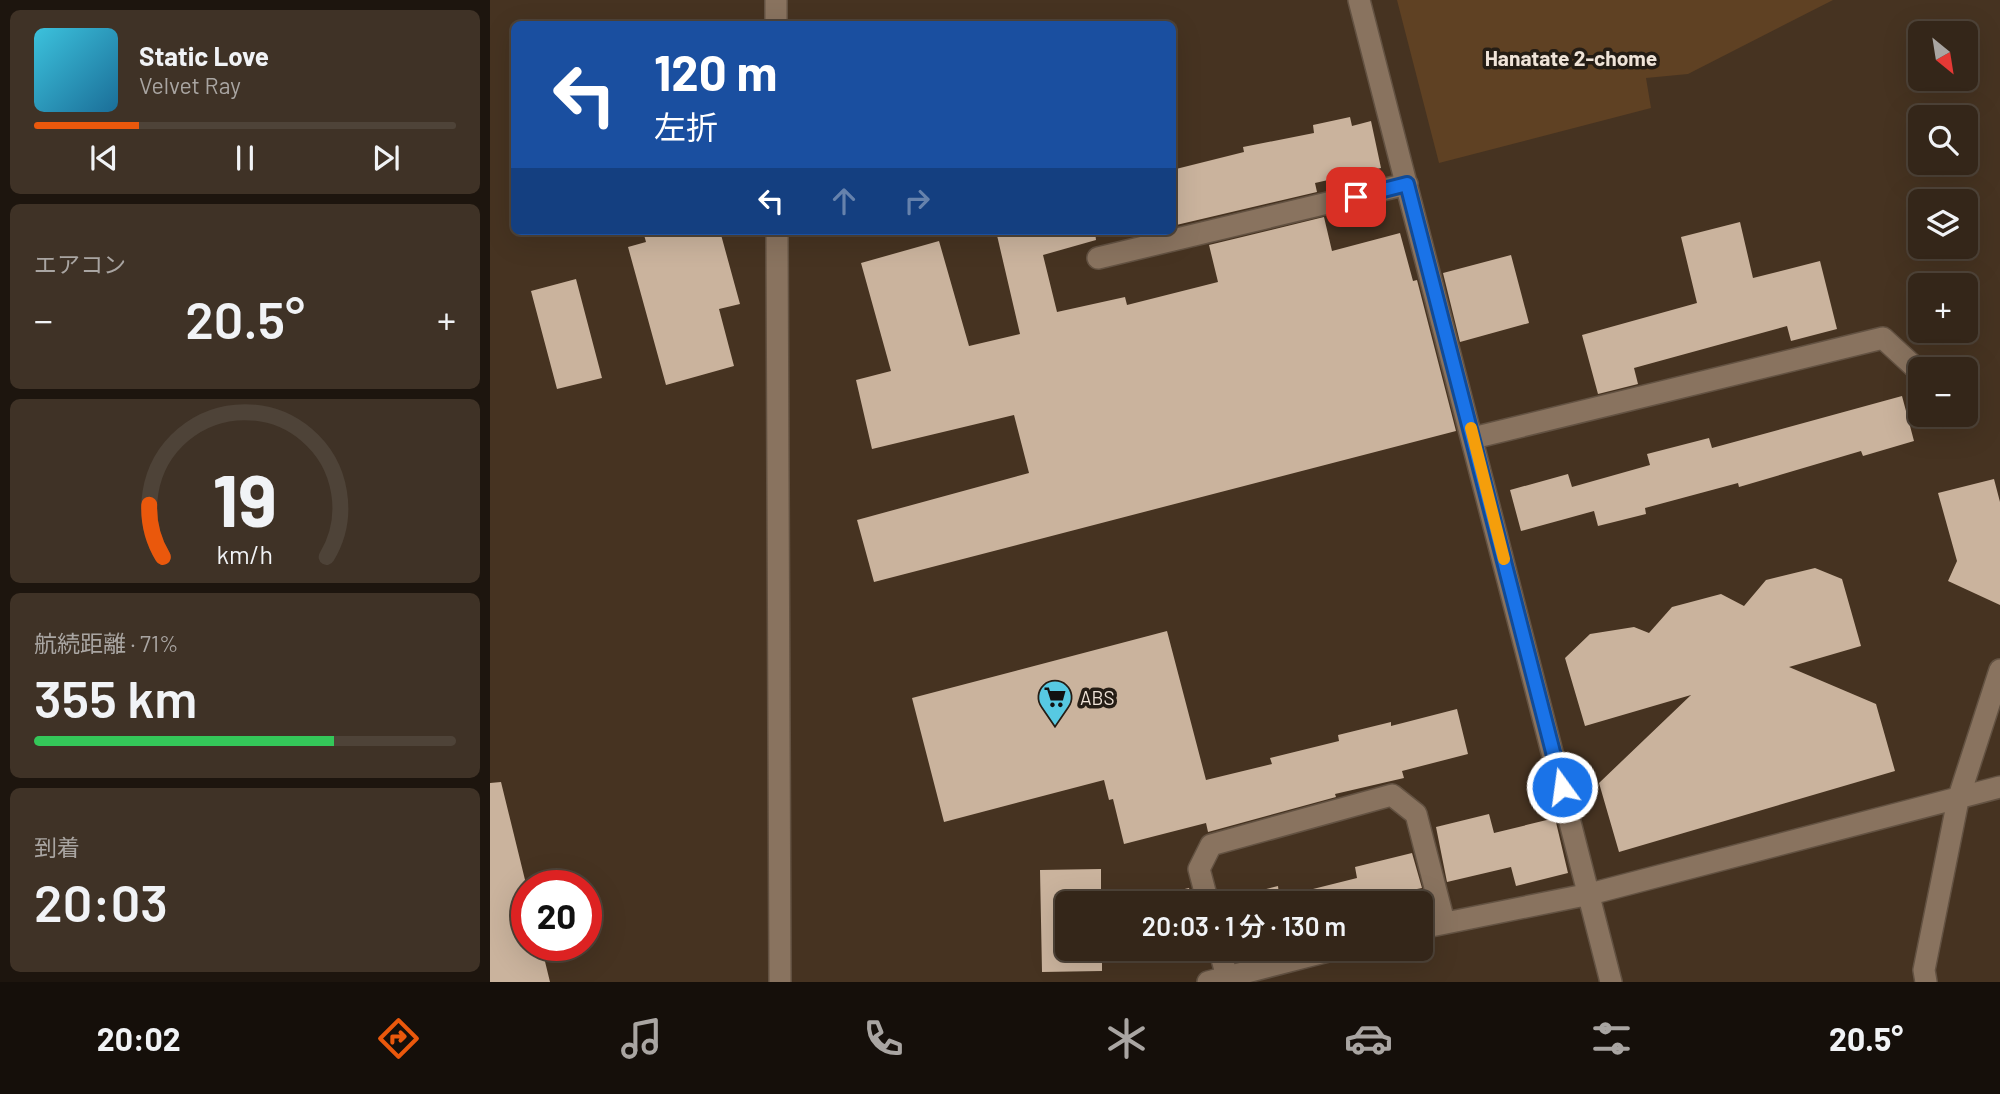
<!DOCTYPE html>
<html lang="ja">
<head>
<meta charset="utf-8">
<style>
	body { margin:0; font-family:Barlow,"Noto Sans JP",sans-serif; background:#3f3226; color:#f1f3f6; height:100vh; display:flex; flex-direction:column; font-size:26px; white-space:nowrap }
	* { box-sizing:border-box; margin:0 }
	p { font-size:23px; color:#a9a5a2 }
	.icon { flex:none; width:38px; height:38px; fill:none; stroke:currentColor; stroke-width:2; stroke-linecap:round; stroke-linejoin:round }
	.map { position:relative; flex:1; overflow:hidden }
	.sheet { display:flex; flex-direction:column; gap:10px; padding:10px; background:#1d150e; width:490px }
	.sheet>* { flex:none }
	.hud { position:absolute; left:21px; top:21px; width:665px; height:214px; border-radius:10px; box-shadow:0 7px 28px #0002,0 0 0 2px #4e4338; background:#1a4fa0; color:#fff; overflow:hidden }
	.needle { width:46px; rotate:150deg }
	.controls { position:absolute; left:1418px; top:21px; display:grid; gap:14px }
	.controls a { display:grid; place-items:center; width:70px; height:70px; border-radius:10px; background:#342619; box-shadow:0 7px 28px #0002,0 0 0 2px #4e4338; font-size:35px }
	.speed { position:absolute; left:21px; top:870px; display:flex; gap:14px; font-size:35px; font-weight:700; text-align:center }
	.speed>* { display:grid; place-content:center; width:91px; height:91px; border-radius:50%; background:#342619; box-shadow:0 7px 28px #0002,0 0 0 2px #4e4338; line-height:1 }
	.speed .limit { border:10px solid #d22; background:#fff; color:#111 }
	.pin { position:absolute; display:grid; place-items:center; width:60px; height:60px; color:#fff; margin:-30px; border-radius:14px; box-shadow:0 4px 10px #0006 }
	.me { position:absolute; width:77px; margin:-38px; rotate:346deg; stroke-linejoin:round; filter:drop-shadow(0 0 5px #0008) }
	.turn { display:flex; align-items:center; gap:24px; height:147px; padding:0 28px; font-size:32px }
	.turn .icon { width:91px; height:91px; stroke-width:2.5 }
	.turn b { display:block; font-size:49px; line-height:60px }
	.lanes { display:flex; align-items:center; height:66px; padding:0 28px; background:#0003; justify-content:center; gap:35px; direction:ltr }
	.lanes .off { opacity:.35 }
	.big { font-size:52px; font-weight:600; line-height:1.1 }
	.sheet .tile { flex:1; display:flex; flex-direction:column; justify-content:center; gap:10px; min-width:0; padding:0 24px; border-radius:10px; background:#3f3226 }
	.sheet .dial { align-items:center; gap:0 }
	.dial svg { height:182px; overflow:visible; fill:none; stroke:#4e4338; stroke-width:7; stroke-linecap:round; text-anchor:middle }
	.dial text { fill:#f1f3f6; stroke:none }
	.song { display:flex; align-items:center; gap:21px }
	.cover { width:84px; height:84px; border-radius:10px; background:linear-gradient(135deg,hsl(190 70% 55%),hsl(200 70% 35%)) }
	.played { height:7px; border-radius:4px; background:linear-gradient(90deg,#ea580c 25%,#4e4338 25%) }
	.keys { display:flex; justify-content:space-around; direction:ltr }
	.heat { display:flex; justify-content:space-between; align-items:center; font-size:38px; direction:ltr }
	.charge { height:10px; border-radius:5px; background:linear-gradient(90deg,#34c759 71%,#4e4338 0) }
	.trip { position:absolute; left:565px; top:891px; width:378px; height:70px; border-radius:10px; background:#342619; box-shadow:0 7px 28px #0002,0 0 0 2px #4e4338; font-weight:600; line-height:70px; text-align:center }
	.tab-bar { display:flex; height:112px; justify-content:space-around; align-items:center; background:#150f0a; color:#a9a5a2 }
	.tab-bar .icon { width:49px; height:49px }
	.tab-bar .active { color:#ea580c }
	.tab-bar b { font-size:32px; color:#f1f3f6 }
	main { display:flex; flex:1; min-height:0 }
	.map>svg:first-child { display:block }
</style>
</head>
<body>
<main>
<section class="sheet">
<div class="tile">
<div class="song"><i class="cover"></i><div><b>Static Love</b><p>Velvet Ray</p></div></div>
<div class="played"></div>
<div class="keys"><svg class="icon" aria-label="previous" viewBox="0 0 24 24"><path d="M18 5L8 12l10 7zM5 5v14"/></svg><svg class="icon" aria-label="pause" viewBox="0 0 24 24"><path d="M8 5v14M16 5v14"/></svg><svg class="icon" aria-label="next" viewBox="0 0 24 24"><path d="M6 5l10 7-10 7zM19 5v14"/></svg></div>
</div>
<div class="tile"><p>エアコン</p>
<div class="heat"><a>−</a><b class="big">20.5°</b><a>+</a></div>
</div>
<div class="tile dial"><svg viewBox="0 0 100 80">
<path d="M14 69A42 42 0 1 1 86 69"/>
<path d="M14 69A42 42 0 0 1 8 46" stroke="#ea580c"/>
<text x="50" y="56" font-size="32" font-weight="700">19</text>
<text x="50" y="72" font-size="11">km/h</text>
</svg></div>
<div class="tile"><p>航続距離 · 71%</p><b class="big">355 km</b><div class="charge"></div></div>
<div class="tile"><p>到着</p><b class="big">20:03</b></div>
</section>
<div class="map">
<svg width="1510" height="982" viewBox="0 0 1510 982">
	<rect width="100%" height="100%" fill="#463321"/>
	<path fill="#5f4123" d="M907,0H1343L1198,74L1156,78L1161,108L949,163Z"/>
	<path fill="#cab39d" d="M860,117L862,126L881,121L891,168L825,183L827,192L682,226V170L754,152L753,147L824,133L823,125Z
		M834,217L842,251L910,233L923,281L927,280L966,431L384,582L367,520L539,473L524,415L382,449L366,380L401,371L371,263L449,241L479,346L530,334L506,231H605L606,240L553,255L567,312L635,297L637,305L728,282L719,245Z
		M1250,222L1263,278L1330,261L1347,329L1301,341L1297,326L1144,368L1148,384L1108,394L1092,335L1207,303L1191,237Z
		M153,231H230L250,304L229,309L244,366L176,385L138,247L156,242Z
		M1021,255L1039,323L970,342L953,273Z
		M86,279L112,378L67,389L41,291Z
		M1412,396L1424,441L1373,456L1371,451L1249,487L1248,483L1155,508L1156,514L1108,526L1104,511L1031,531L1020,490L1078,474L1082,487L1160,465L1157,454L1219,438L1222,448Z
		M1504,479L1510,502V605L1458,581L1467,561L1448,493Z
		M1325,568L1352,579L1371,646L1299,667L1386,704L1405,771L1129,852L1109,783L1201,695L1095,726L1075,658L1100,634L1144,627L1159,633L1182,607L1231,594L1254,606L1276,580Z
		M677,631L716,780L782,764L780,758L849,741L848,735L901,722V726L967,709L978,754L912,771L914,778L845,794L846,797L718,832L716,823L634,844L623,799L619,800L614,780L454,822L422,698Z
		M11,782L37,888V945H51L60,982H0V783Z
		M999,814L1004,833L1065,818L1078,873L1026,886L1021,867L957,882L946,827Z
		M922,853L932,888L927,889L930,899L912,903H808L807,893L867,878L865,867Z
		M611,869V903H578V948H612V971L552,972L550,870Z
		M788,886L790,903H731V901Z
		M699,888L703,903H647V900Z"/>
	<g fill="none" stroke-linecap="round" stroke-linejoin="round">
		<g stroke="#635242" stroke-width="24">
			<path id="minor" d="M286,0V24
				M869,0L1121,982
				M287,231L290,982
				M608,258L917,184
				M983,438L1393,338L1430,372
				M718,903L709,869L721,845L902,795L926,814L954,922
				M931,928L1100,894L1510,787
				M729,948L737,977
				M718,982L850,948
				M1436,982L1434,970L1468,800L1510,670"/>
		</g>
		<use href="#minor" stroke="#89735f" stroke-width="21"/>
	</g>
	<g fill="none" stroke-linecap="round" stroke-linejoin="round">
		<g stroke="#114b97" stroke-width="18">
			<path id="route" d="M866,197L917,184L1072,787"/>
		</g>
		<use href="#route" stroke="#1a73e8" stroke-width="12"/>
		<path stroke="#f59e0b" stroke-width="12" d="M981,428L1014,559"/>
	</g>
	<defs>
		<g id="supermarket-pin" transform="scale(1.75)"><path d="M0 17L-7.5 6A9.5 9.5 0 1 1 7.5 6Z" fill="#57c9e2" stroke="#251d15"/><path d="M-6-5.5h2.5l.6 2H6L4.5 2H-2.5L-4.4-4H-6ZM-1.5 3.2a1.3 1.3 0 1 0 .1 0ZM3 3.2a1.3 1.3 0 1 0 .1 0Z" fill="#111"/></g>
	</defs>
	<g fill-rule="evenodd">
		<use href="#supermarket-pin" x="565" y="697"/>
	</g>
	<g text-anchor="middle" dominant-baseline="central" stroke-width="7" stroke-linejoin="round" paint-order="stroke">
		<g font-size="19" fill="#efe3d8" stroke="#251d15" text-anchor="start">
			<text x="590" y="697">ABS</text>
		</g>
		<g font-size="21" font-weight="bold" fill="#efe3d8" stroke="#251d15">
			<text x="1081" y="57">Hanatate 2-chome</text>
		</g>
	</g>
</svg>
<div class="controls">
<a><svg class="needle" viewBox="-14 -14 28 28"><path d="M0-13l5 13h-10z" fill="#e53935"/><path d="M0 13l5-13h-10z" fill="#a9a5a2"/></svg></a>
<a><svg class="icon" aria-label="search" viewBox="0 0 24 24"><circle cx="10" cy="10" r="6"/><path d="M15 15l6 6"/></svg></a>
<a><svg class="icon" aria-label="layers" viewBox="0 0 24 24"><path d="M12 4l9 5-9 5-9-5zM3 14l9 5 9-5"/></svg></a>
<a>+</a>
<a>−</a>
</div>
<div class="speed"><div class="limit">20</div></div>
<div class="pin" style="left:866px;top:197px;background:#d93025"><svg class="icon" aria-label="arrive" viewBox="0 0 24 24"><path d="M6 21V4h12l-3 4 3 4H6"/></svg></div>
<svg class="me" style="left:1072px;top:787px" viewBox="-20 -20 40 40"><circle r="17" fill="#1a73e8" stroke="#fff" stroke-width="3"/><path d="M0-11L8 9 0 5-8 9z" fill="#fff"/></svg>
<div class="trip">20:03 · 1 分 · 130 m</div>
<div class="hud">
<div class="turn"><svg class="icon" aria-label="left" viewBox="0 0 24 24"><path d="M17 20v-9H6M10 6l-5 5 5 5"/></svg><div><b>120 m</b>左折</div></div>
<div class="lanes"><svg class="icon" aria-label="left" viewBox="0 0 24 24"><path d="M17 20v-9H6M10 6l-5 5 5 5"/></svg><svg class="icon off" aria-label="ahead" viewBox="0 0 24 24"><path d="M12 20V5M6 11l6-6 6 6"/></svg><svg class="icon off" aria-label="right" viewBox="0 0 24 24"><path d="M7 20v-9h11M14 6l5 5-5 5"/></svg></div>
</div>
</div>
</main>
<nav class="tab-bar">
<b>20:02</b>
<svg class="icon active" aria-label="directions" viewBox="0 0 24 24"><path d="M12 3l9 9-9 9-9-9zM9 14v-3h6M13 9l2 2-2 2"/></svg>
<svg class="icon" aria-label="music" viewBox="0 0 24 24"><path d="M9 18V5l10-2v13"/><circle cx="6" cy="18" r="3"/><circle cx="16" cy="16" r="3"/></svg>
<svg class="icon" aria-label="phone" viewBox="0 0 24 24"><path d="M5 4h4l2 5-3 2q2 4 5 5l2-3 5 2v4C11 20 4 13 5 4z"/></svg>
<svg class="icon" aria-label="climate" viewBox="0 0 24 24"><path d="M12 3v18M4 7l16 10M4 17L20 7"/></svg>
<svg class="icon" aria-label="car" viewBox="0 0 24 24"><path d="M5 17H2v-5l4-1 3-4h7l3 4 3 1v5h-3M9 17h6M6 11h13"/><circle cx="7" cy="17" r="2"/><circle cx="17" cy="17" r="2"/></svg>
<svg class="icon" aria-label="filters" viewBox="0 0 24 24"><path d="M4 7h16M4 17h16"/><circle cx="9" cy="7" r="2"/><circle cx="15" cy="17" r="2"/></svg>
<b>20.5°</b>
</nav>
</body>
</html>
